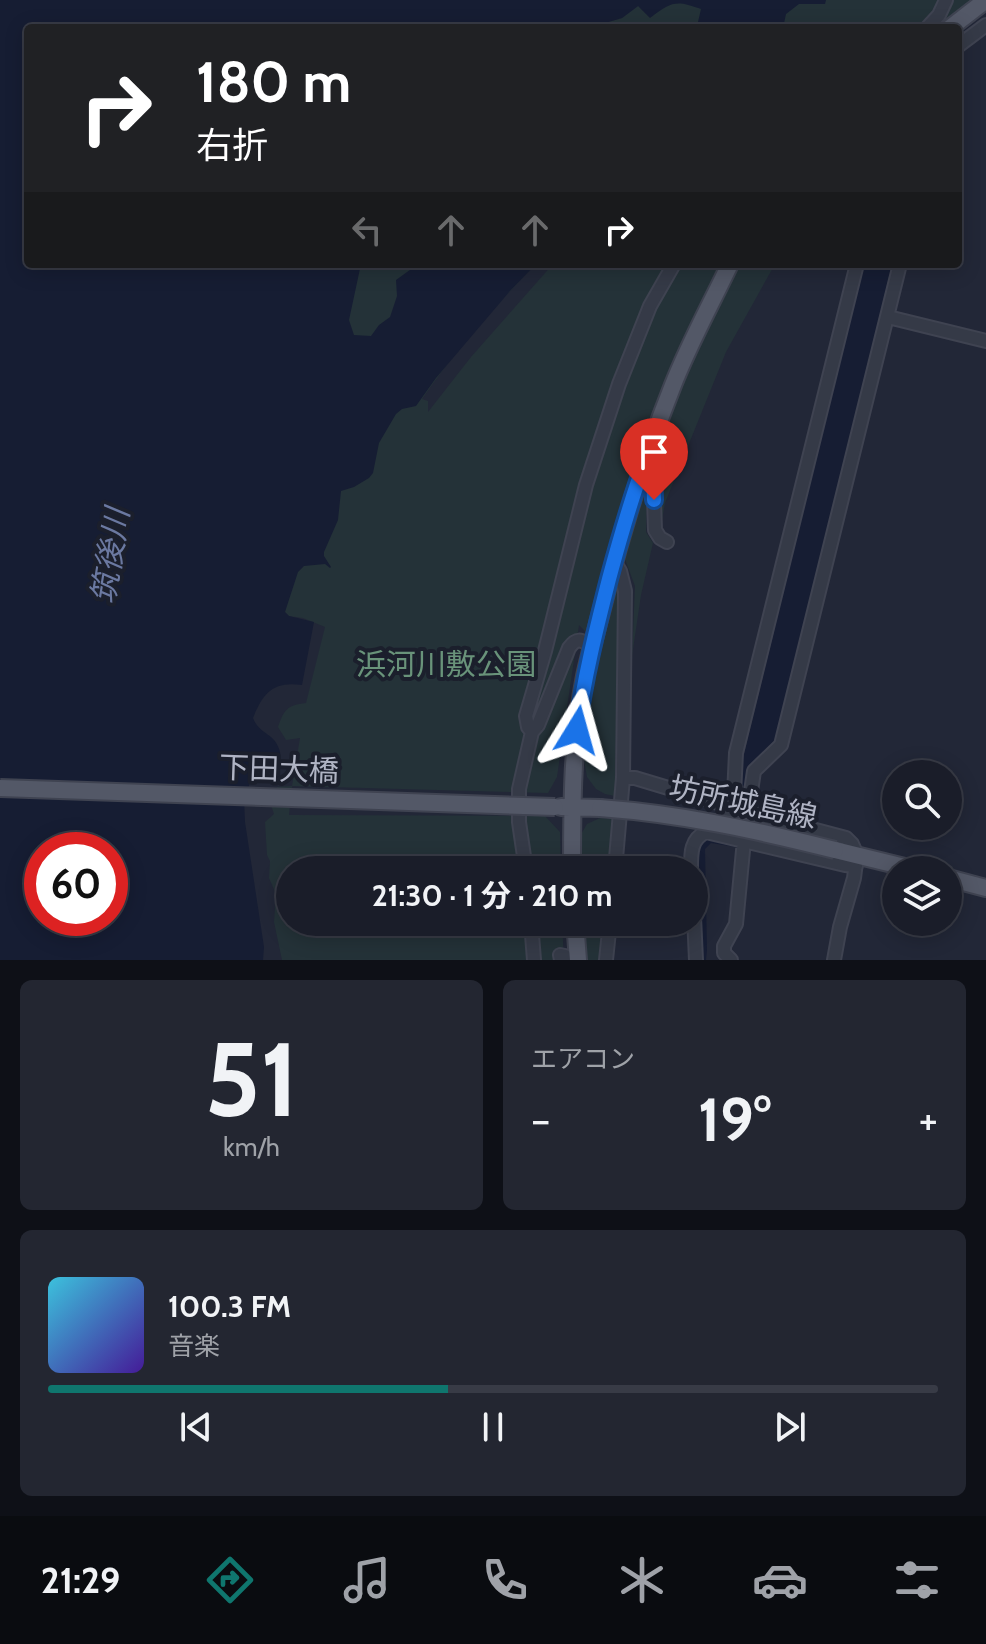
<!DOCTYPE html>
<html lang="ja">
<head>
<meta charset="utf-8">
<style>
	body { margin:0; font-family:Cabin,"Noto Sans JP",sans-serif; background:#232631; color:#f1f3f6; height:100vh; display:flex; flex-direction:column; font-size:30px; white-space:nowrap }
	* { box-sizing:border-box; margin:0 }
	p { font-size:26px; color:#9fa2a8 }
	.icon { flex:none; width:44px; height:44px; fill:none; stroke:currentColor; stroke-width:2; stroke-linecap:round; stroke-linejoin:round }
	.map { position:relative; height:960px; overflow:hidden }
	.side { display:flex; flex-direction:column; gap:20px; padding:20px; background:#0e1017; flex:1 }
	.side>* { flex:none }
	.banner { position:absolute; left:24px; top:24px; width:938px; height:244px; border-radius:8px; box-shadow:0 4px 20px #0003,0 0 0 2px #383b46; background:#202124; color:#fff; overflow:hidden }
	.fabs { position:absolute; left:882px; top:760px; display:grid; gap:16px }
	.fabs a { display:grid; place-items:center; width:80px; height:80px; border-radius:50%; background:#1a1d29; box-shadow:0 4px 20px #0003,0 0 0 2px #383b46; font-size:40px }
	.speed { position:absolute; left:24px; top:832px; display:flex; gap:16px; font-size:40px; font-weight:700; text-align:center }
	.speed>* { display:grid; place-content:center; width:104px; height:104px; border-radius:50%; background:#1a1d29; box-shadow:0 4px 20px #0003,0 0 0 2px #383b46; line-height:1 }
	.speed .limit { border:12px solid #d22; background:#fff; color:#111 }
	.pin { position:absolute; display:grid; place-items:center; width:68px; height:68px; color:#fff; margin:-82px -34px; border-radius:50% 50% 50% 0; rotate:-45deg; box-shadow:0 0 8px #0007 }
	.pin .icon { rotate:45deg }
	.me { position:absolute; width:88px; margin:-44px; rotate:8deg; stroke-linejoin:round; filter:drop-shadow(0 0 6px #0008) }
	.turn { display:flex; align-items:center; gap:28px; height:168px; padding:0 40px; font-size:36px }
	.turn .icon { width:104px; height:104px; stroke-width:2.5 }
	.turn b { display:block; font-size:56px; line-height:68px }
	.lanes { display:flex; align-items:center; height:76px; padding:0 40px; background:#0003; justify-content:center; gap:40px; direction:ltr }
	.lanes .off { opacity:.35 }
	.big { font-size:60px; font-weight:700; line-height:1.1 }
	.side .card { flex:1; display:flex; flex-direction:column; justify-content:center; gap:12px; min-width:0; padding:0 28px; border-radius:12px; background:#232631 }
	.side .dial { align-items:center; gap:0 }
	.dial b { font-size:104px; line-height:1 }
	.song { display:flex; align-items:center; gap:24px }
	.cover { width:96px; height:96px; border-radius:12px; background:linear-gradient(135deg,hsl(190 70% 55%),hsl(260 70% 35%)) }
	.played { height:8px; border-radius:4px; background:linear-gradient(90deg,#0f766e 45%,#383b46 45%) }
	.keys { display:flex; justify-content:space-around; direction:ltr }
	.heat { display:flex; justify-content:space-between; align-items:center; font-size:44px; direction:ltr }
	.side .tiles { flex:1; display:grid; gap:20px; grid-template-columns:1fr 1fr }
	.card:last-child { grid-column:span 2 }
	.trip { position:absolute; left:276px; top:856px; width:432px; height:80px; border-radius:40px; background:#1a1d29; box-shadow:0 4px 20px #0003,0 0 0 2px #383b46; font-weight:700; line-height:80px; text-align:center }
	.dock { display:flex; height:128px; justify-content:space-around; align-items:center; background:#0a0c10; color:#9fa2a8 }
	.dock .icon { width:56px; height:56px }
	.dock .active { color:#0f766e }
	.dock b { font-size:36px; color:#f1f3f6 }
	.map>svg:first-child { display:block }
</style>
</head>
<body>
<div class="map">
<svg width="986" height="960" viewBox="0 0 986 960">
	<rect width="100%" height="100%" fill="#222737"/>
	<path fill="#243238" d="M720,0L723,28H595L598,25L622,18L638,6Z
		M787,0H972L935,28H759Z
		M336,264H485L356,346L318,312Z
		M536,264C495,306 455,351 422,399L428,401V412L471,357L553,264H722L625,498L587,633L579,625L557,777L548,793L292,786L289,815L545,816L560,832L561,870H290V922H562L564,960H282L274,922L276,894L269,878L270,861L267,855L265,822L274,814L271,805L277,787L292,786L300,738L286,740L278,727C284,710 287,705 306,703L325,627L303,618L289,616L285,612L288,510Z
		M737,264H775L726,352L665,503L660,531L658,446L685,373Z
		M642,487L647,491L646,532L653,543L641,595L632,656L635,586L623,554Z
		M618,585L615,796L605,794L596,789L587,777L584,760L588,700Z
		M600,818L614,819L609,870H581L580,836L587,824Z
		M581,922H604L600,960H585Z"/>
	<path fill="#161d33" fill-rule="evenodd" d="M0,0H826L825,4H799L786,14L783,28H674L698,22L701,9C676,0 672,1 650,18L638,6L622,18L598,25L595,28H28V264H361L349,320L354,335L371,336L379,325L390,317L397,296L396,280L414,267L426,264H536L510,291L436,378L416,406L402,409L396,414L379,443L373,473L369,478L354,487L341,491L338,520L324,552V556L331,567L330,568L325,564L304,566L298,572L285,612L289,616L314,622L302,685C273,681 263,693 253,718C260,736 275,732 280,752C281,760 281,763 277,770L267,767L260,769L252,778L244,798L245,822L264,947L263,960H0ZM42,850H110V918H42Z
		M864,264H892L776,739L751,764L747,786L740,785L742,762Z
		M706,838L737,844L736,847L711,843L705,849L707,950L706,960H700L698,852L701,843Z"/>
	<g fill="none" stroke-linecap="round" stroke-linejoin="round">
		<g stroke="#3f4351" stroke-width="16">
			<path id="minor" d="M927,28L939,15L946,0
				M958,46L986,25
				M888,317L986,341
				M647,456L653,470L655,530L660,538L667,542
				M614,561L620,571L625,591L623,778L615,870
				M532,732L528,727L526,716L545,651L586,485L619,384L650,306L674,264
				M623,778H635L748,812L846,838L852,844L857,855L854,878L840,927L834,960
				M748,812L754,771L781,745L900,264
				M722,835L734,795L736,753L857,264
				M526,870L519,822V789L532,732L538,725L569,648C577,637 581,640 592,646
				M691,870C691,855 690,839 706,832L845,865L856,866
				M694,916L696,960
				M531,922L534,960
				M561,960L560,955L565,956L568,960
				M606,960L610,922
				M731,960L724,953V946L736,924L744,840"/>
		</g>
		<g stroke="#3f4351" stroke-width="20">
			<path id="major" d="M950,28L986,0
				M561,807L600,808
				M835,850L917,870
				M572,870C572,806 572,739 585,676C591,648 599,621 606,593C624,523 646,453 673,385C689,344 711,304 730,264
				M948,878L986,888
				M575,922L578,960"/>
		</g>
		<use href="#minor" stroke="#353a47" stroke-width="12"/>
		<use href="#major" stroke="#535867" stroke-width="16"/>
		<g stroke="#3f4351" stroke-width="20" stroke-linecap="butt">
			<path id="major-bridge" d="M0,788L555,807
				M600,808C682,814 755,830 835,850"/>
		</g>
		<use href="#major-bridge" stroke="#535867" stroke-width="16"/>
	</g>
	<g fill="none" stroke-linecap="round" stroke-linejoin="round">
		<g stroke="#114b97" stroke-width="20">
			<path id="route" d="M577,730C584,678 596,630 609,579C620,538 632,496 647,456L653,470L654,500"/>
		</g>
		<use href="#route" stroke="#1a73e8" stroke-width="14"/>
	</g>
	<g text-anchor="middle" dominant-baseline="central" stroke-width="8" stroke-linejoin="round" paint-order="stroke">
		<g font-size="30" fill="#69937a" stroke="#1b1f2c">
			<text x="446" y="664">浜河川敷公園</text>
		</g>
		<g font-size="30" fill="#b0b4c4" stroke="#1b1f2c">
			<text transform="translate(279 769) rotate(2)">下田大橋</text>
			<text transform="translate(743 802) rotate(12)">坊所城島線</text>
		</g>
		<g font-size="32" font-style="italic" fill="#6b79a1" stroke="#1b1f2c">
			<text transform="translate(110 556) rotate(-81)">筑後川</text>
		</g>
	</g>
</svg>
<div class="fabs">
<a><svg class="icon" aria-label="search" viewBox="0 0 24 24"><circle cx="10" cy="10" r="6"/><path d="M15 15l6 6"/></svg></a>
<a><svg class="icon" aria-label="layers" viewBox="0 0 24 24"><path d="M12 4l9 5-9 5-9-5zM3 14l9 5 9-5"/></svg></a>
</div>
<div class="speed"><div class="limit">60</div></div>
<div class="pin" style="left:654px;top:500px;background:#d93025"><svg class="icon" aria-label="arrive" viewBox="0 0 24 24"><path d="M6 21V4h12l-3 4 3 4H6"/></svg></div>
<svg class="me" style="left:577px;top:730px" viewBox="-20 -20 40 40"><path d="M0-17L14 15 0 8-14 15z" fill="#1a73e8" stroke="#fff" stroke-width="4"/></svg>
<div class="trip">21:30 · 1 分 · 210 m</div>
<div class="banner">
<div class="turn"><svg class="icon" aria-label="right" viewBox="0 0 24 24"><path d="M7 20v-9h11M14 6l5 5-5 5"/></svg><div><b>180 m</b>右折</div></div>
<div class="lanes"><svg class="icon off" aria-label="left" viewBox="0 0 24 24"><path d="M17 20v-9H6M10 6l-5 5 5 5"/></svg><svg class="icon off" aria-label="ahead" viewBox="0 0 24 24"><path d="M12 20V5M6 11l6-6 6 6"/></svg><svg class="icon off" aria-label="ahead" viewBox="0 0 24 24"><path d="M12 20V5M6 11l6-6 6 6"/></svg><svg class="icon" aria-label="right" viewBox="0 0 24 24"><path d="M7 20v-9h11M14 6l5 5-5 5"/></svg></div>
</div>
</div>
<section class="side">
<div class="tiles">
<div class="card dial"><b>51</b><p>km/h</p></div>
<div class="card"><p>エアコン</p>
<div class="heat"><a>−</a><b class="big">19°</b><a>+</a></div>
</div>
<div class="card">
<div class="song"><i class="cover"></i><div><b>100.3 FM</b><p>音楽</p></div></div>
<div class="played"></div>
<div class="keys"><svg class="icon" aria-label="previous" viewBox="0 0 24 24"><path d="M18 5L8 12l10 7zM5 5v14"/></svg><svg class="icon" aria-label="pause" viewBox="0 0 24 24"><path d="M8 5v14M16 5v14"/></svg><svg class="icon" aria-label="next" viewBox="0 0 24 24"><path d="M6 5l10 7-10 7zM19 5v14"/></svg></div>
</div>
</div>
</section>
<nav class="dock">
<b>21:29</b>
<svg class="icon active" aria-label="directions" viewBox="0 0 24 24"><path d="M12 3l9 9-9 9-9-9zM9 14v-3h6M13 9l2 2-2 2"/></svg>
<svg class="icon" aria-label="music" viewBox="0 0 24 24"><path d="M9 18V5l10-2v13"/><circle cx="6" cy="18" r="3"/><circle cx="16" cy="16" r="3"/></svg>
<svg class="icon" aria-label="phone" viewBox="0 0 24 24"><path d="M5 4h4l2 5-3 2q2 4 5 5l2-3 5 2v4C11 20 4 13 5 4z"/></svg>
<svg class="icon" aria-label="climate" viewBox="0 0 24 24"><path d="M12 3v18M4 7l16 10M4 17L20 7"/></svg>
<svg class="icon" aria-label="car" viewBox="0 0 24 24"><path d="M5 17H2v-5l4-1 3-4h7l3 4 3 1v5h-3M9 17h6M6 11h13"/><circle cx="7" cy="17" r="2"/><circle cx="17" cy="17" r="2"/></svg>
<svg class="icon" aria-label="filters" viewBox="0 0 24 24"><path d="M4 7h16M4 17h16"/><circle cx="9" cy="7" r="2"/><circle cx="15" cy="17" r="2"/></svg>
</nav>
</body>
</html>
